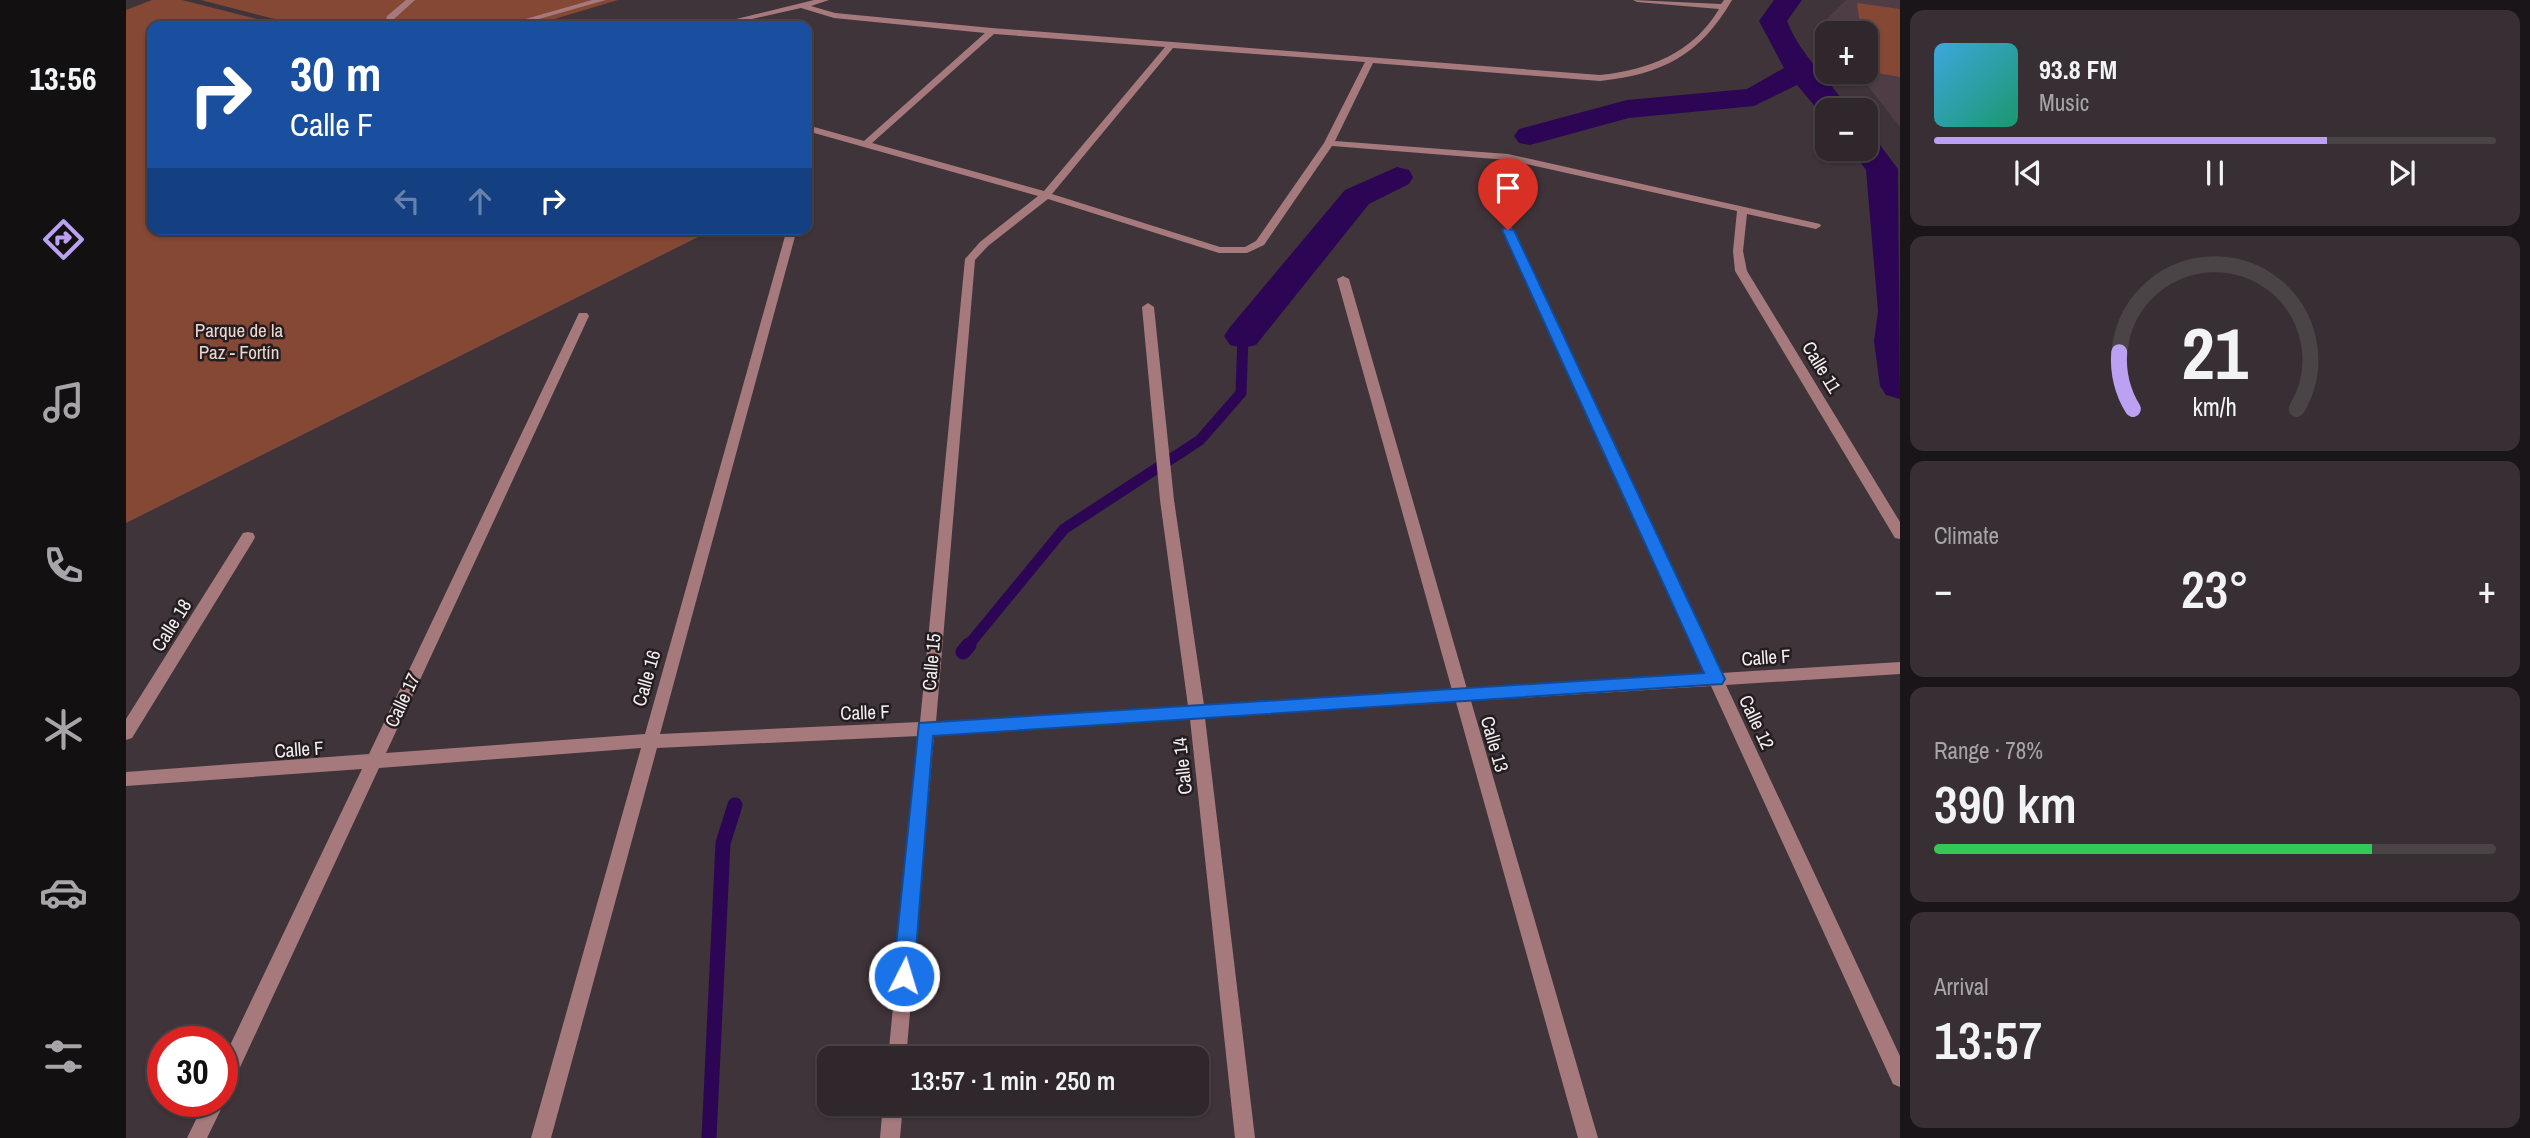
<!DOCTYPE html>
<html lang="en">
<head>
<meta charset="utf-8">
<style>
	body { margin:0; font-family:"Archivo Narrow",sans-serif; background:#372f33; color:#f1f3f6; height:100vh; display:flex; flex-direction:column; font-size:26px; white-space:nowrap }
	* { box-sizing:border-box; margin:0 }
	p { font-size:23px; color:#a7a5a9 }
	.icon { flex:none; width:38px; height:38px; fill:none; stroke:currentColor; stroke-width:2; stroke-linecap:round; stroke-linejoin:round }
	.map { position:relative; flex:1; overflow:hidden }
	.side { display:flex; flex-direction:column; gap:10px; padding:10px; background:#1a1518; width:630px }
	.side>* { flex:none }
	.hud { position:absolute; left:21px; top:21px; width:665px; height:214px; border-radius:14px; box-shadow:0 2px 5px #0004,0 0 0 2px #4a4447; background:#1a4fa0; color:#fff; overflow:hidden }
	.buttons { position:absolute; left:1689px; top:21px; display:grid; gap:14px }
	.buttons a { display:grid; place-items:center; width:63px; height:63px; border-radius:14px; background:#2f272b; box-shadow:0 2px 5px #0004,0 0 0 2px #4a4447; font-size:35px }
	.speed { position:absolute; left:21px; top:1026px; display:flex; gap:14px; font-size:35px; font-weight:700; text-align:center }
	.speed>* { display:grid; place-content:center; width:91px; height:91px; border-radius:50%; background:#2f272b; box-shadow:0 2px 5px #0004,0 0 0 2px #4a4447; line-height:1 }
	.speed .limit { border:10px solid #d22; background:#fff; color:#111 }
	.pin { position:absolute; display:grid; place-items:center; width:60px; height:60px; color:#fff; margin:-72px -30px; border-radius:50% 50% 50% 0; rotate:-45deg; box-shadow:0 0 7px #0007 }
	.pin .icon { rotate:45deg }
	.me { position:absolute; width:77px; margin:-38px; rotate:5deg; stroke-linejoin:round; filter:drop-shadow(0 0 5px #0008) }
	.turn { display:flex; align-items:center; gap:24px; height:147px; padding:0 28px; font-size:32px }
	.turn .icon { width:91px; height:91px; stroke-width:2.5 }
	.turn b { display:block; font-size:49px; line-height:60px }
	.lanes { display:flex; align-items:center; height:66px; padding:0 28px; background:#0003; justify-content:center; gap:35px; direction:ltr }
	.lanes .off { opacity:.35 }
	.big { font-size:52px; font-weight:600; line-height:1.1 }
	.side .tile { flex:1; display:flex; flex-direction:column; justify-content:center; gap:10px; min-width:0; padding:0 24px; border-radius:14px; background:#372f33 }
	.side .dial { align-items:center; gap:0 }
	.dial svg { height:182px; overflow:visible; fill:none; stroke:#4a4447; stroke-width:7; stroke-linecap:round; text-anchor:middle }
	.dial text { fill:#f1f3f6; stroke:none }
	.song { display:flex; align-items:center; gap:21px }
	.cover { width:84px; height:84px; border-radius:10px; background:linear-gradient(135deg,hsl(200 70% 55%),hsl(160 70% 35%)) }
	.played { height:7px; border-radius:4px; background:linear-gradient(90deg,#bca0f2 70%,#4a4447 70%) }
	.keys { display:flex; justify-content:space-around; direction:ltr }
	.heat { display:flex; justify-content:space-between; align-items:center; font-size:38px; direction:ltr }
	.charge { height:10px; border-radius:5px; background:linear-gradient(90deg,#34c759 78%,#4a4447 0) }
	.trip { position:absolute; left:691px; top:1046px; width:392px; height:70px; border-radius:14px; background:#2f272b; box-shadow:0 2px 5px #0004,0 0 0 2px #4a4447; font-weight:600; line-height:70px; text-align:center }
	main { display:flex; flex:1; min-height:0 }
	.tab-bar { display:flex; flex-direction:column; width:126px; justify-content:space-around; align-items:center; background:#131011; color:#a7a5a9 }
	.tab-bar .icon { width:49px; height:49px }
	.tab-bar .on { color:#bca0f2 }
	.tab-bar b { font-size:32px; color:#f1f3f6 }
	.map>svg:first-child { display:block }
</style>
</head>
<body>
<main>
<nav class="tab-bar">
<b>13:56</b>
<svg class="icon on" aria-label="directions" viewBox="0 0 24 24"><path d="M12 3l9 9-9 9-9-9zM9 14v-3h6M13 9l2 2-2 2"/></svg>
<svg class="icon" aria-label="music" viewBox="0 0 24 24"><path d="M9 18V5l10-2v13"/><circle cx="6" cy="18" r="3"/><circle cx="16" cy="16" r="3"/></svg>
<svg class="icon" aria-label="phone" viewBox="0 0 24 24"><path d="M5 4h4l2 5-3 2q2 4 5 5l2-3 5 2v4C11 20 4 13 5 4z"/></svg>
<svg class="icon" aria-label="climate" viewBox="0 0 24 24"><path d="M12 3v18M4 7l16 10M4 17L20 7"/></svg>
<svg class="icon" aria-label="car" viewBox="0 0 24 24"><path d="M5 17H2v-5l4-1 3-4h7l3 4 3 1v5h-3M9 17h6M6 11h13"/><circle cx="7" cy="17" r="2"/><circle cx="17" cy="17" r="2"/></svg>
<svg class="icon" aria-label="filters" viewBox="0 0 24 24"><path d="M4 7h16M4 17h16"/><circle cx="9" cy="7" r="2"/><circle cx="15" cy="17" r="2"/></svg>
</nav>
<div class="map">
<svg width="1774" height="1138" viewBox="0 0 1774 1138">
	<rect width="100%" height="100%" fill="#3f3439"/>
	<path fill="#4e3d45" d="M1720,0H1774V127L1731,72H1740V33L1701,34L1694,26Z"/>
	<path fill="#844835" d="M26,0H56L159,26H26V229H554L574,236L0,523V10Z
		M75,0H492L405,26H176Z
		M1731,3L1774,9V77L1740,71V33H1735Z"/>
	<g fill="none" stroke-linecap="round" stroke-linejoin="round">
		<path stroke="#2c0654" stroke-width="11" d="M841,647L938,529L1074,440L1115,393L1117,336"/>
		<path stroke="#2c0654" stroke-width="15" d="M837,652L843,645
			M583,1138L597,843L609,805"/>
		<path fill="#2c0654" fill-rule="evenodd" d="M1648,0H1676L1661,21C1675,57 1704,79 1723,110H1701V117L1697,116L1671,85L1628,106L1503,118L1404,145L1393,143L1388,136L1393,129L1501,100L1621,89L1658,68L1633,21Z
			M1740,138L1751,141L1772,169L1774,399L1760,395L1754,386L1748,341L1752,311L1740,170L1725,149H1740Z
			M1271,167L1283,170L1287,177L1283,184L1243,204L1130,345L1117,348L1104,345L1098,336L1104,327L1219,190Z"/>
		<path fill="#a67a7d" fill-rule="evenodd" d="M280,0H289L268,19L267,26H259L261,16Z
			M466,0H480L388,26H375Z
			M688,0H703L685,6L709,13L866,28L1474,75C1523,70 1567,53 1593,9L1511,2L1507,0L1595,4L1598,0H1606C1574,55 1537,74 1474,81L1247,63L1209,141L1382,154L1694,224L1695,226L1690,229L1621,214L1617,251L1621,271L1774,522V539L1769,538L1609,271L1607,251L1611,211L1382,160L1206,146L1138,245L1121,253H1093L922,199L862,246L849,260L810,722L1062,706L1034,500L1016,307L1022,303L1028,307L1048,500L1078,705L1326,690L1211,279L1217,276L1223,279L1341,689L1580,674L1377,230L1382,227L1386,228L1595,673L1774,662V674L1600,685L1774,1056V1087L1767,1084L1585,686L1345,701L1472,1138H1452L1330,702L1079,718L1129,1138H1109L1064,719L808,735L780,1059H762L793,736L531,748L425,1138H405L515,748L253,768L103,1091L96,1093V1062L236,769L0,786V772L243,754L453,313H461L463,316L260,753L519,734L661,229H671L534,734L794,722L839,259L854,242L912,196L681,131V125L738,141L859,33L708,18L675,8L595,26H581ZM868,34L1039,47L918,191L746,143ZM1047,48L1239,62L1198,143L1130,241L1119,247H1094L926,194Z
			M122,532L127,533L129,537L127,541L6,738L0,740V719L117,533Z
			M96,1095L99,1101L81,1138H61L79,1101H96Z
			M757,1104H777L774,1138H754Z"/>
	</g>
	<path fill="#1a73e8" stroke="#114b97" stroke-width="2" d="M1378,228L1388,230L1599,679L1596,684L807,736L788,976L785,984L778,987L770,984L767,976L793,723L1578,673L1376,230Z"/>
	<g text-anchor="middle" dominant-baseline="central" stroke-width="5" stroke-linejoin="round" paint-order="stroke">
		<g font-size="19" fill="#efd5cd" stroke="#231d20">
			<text x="113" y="330">Parque de la<tspan x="113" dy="22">Paz - Fortín</tspan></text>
		</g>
		<g font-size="19" fill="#f5eef1" stroke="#231d20">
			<text transform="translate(1696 367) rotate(59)">Calle 11</text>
			<text transform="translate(45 625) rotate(-58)">Calle 18</text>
			<text transform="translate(1640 657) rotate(-4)">Calle F</text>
			<text transform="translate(805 662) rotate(-85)">Calle 15</text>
			<text transform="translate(520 678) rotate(-74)">Calle 16</text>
			<text transform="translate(276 700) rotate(-65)">Calle 17</text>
			<text transform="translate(739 712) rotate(-2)">Calle F</text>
			<text transform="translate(1631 722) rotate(65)">Calle 12</text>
			<text transform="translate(1369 744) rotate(74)">Calle 13</text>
			<text transform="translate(173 749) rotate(-4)">Calle F</text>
			<text transform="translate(1056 766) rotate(-96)">Calle 14</text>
		</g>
	</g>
</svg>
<div class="buttons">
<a>+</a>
<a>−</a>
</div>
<div class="speed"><div class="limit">30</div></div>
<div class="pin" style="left:1382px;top:230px;background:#d93025"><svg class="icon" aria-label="arrive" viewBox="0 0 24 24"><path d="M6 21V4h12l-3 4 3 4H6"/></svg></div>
<svg class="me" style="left:778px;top:976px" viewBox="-20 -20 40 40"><circle r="17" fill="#1a73e8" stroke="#fff" stroke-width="3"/><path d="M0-11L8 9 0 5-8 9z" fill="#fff"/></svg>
<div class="trip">13:57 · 1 min · 250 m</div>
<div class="hud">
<div class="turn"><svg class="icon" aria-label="right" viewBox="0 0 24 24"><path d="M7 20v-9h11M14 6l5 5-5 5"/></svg><div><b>30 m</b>Calle F</div></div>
<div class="lanes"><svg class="icon off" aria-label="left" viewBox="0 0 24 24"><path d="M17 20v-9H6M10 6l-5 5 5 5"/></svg><svg class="icon off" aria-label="ahead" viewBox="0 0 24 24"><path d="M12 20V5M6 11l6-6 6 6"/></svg><svg class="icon" aria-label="right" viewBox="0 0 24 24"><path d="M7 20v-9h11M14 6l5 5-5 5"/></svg></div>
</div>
</div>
<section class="side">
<div class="tile">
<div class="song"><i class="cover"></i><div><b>93.8 FM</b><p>Music</p></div></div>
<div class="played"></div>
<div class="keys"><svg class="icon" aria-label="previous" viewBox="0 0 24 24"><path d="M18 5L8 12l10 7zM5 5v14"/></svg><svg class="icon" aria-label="pause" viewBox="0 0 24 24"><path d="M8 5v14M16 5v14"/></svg><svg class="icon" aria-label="next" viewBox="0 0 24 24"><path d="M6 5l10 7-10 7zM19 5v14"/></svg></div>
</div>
<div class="tile dial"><svg viewBox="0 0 100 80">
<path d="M14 69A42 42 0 1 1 86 69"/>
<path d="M14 69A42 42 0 0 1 8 44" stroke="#bca0f2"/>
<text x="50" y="56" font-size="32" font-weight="700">21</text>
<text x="50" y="72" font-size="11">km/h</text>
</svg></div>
<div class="tile"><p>Climate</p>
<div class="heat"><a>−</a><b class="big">23°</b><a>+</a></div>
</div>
<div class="tile"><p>Range · 78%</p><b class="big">390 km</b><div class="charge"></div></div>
<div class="tile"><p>Arrival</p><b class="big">13:57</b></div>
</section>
</main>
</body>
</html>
